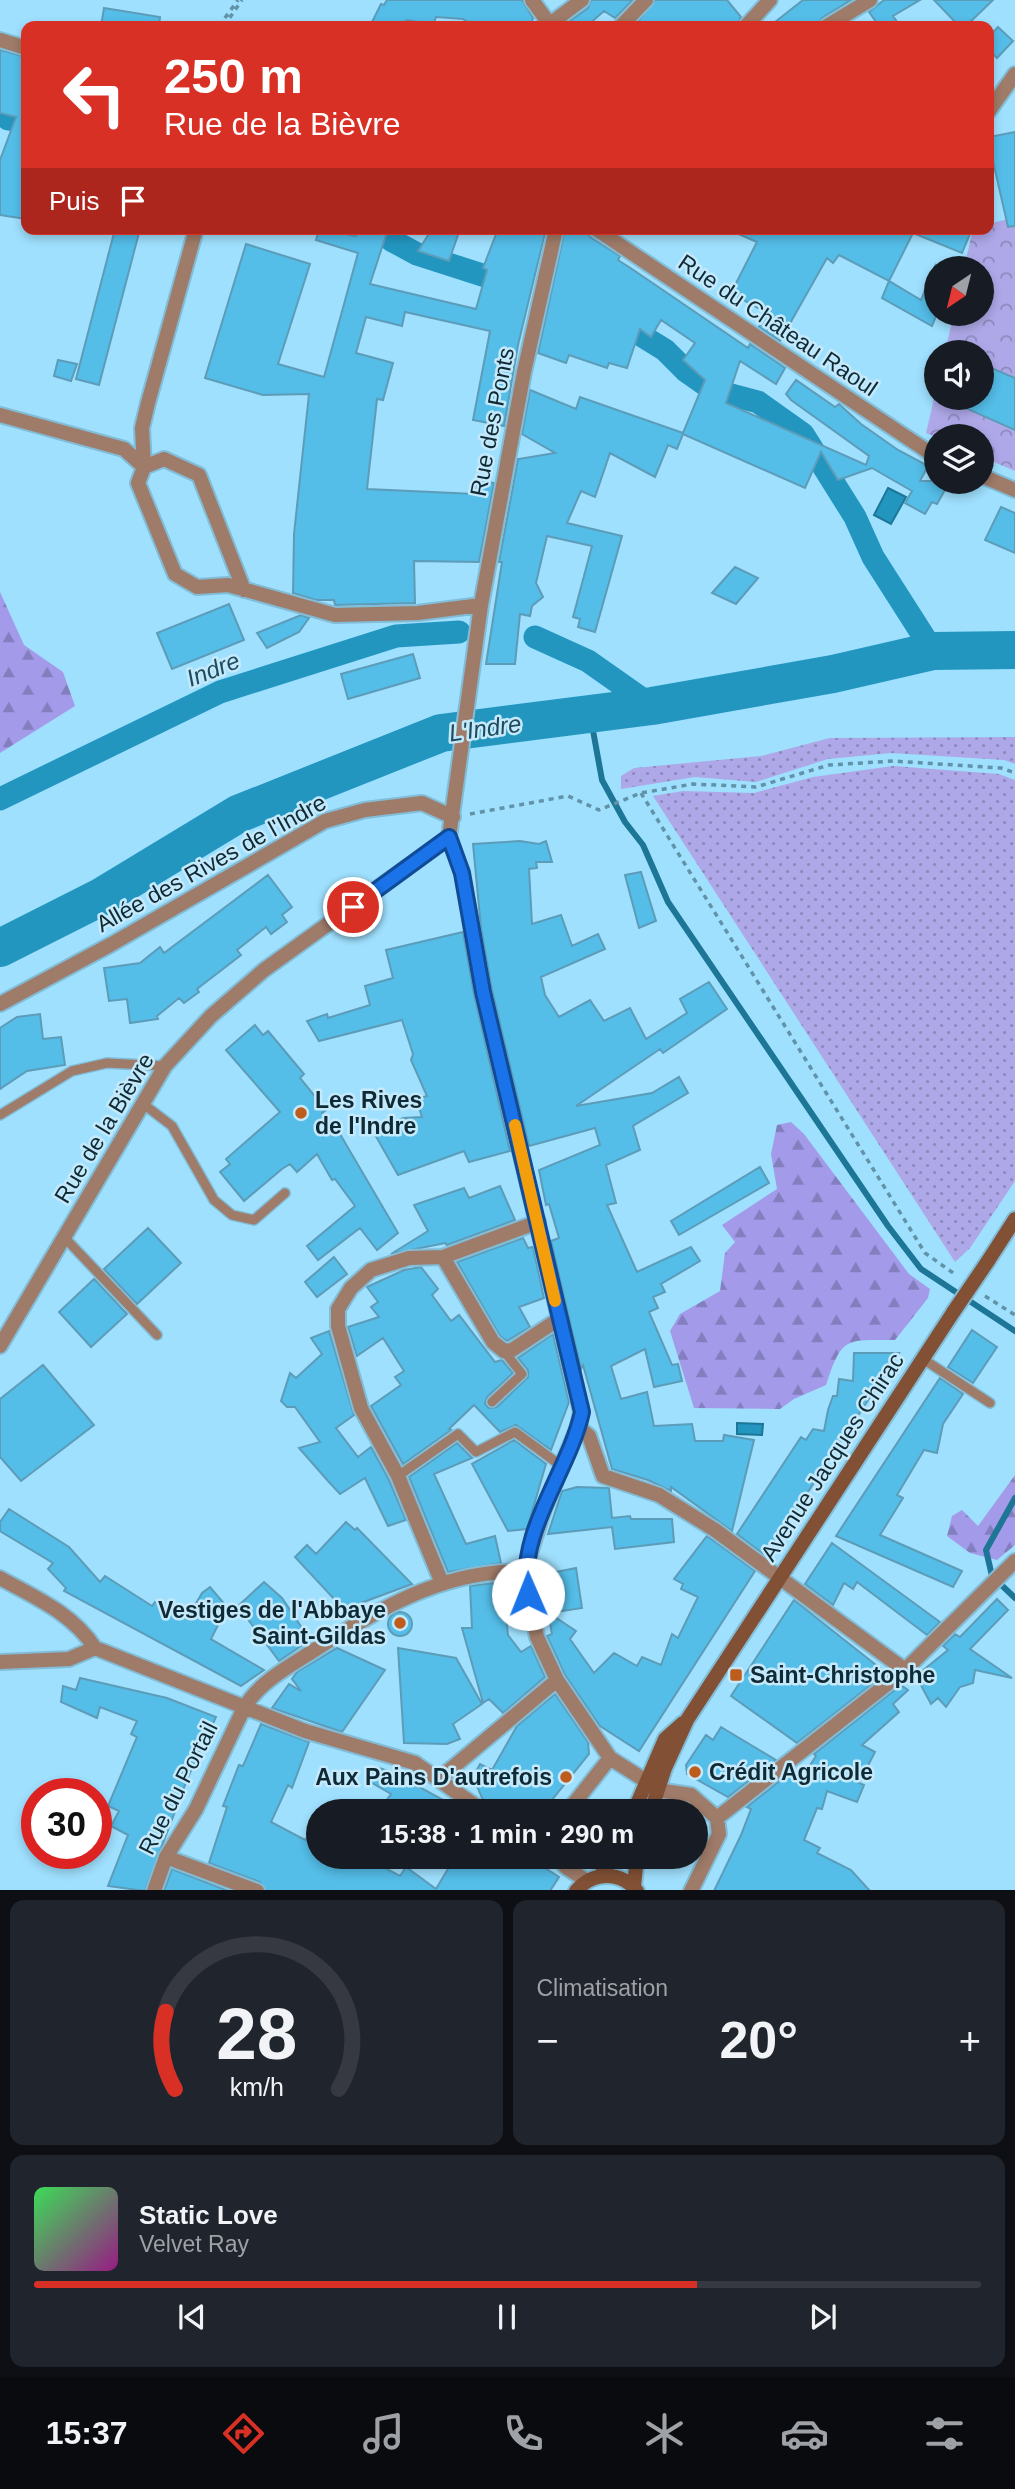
<!DOCTYPE html>
<html lang="fr">
<head>
<meta charset="utf-8">
<style>
	body { margin:0; font-family:Arial,sans-serif; background:#20242c; color:#f1f3f6; height:100vh; display:flex; flex-direction:column; font-size:26px; white-space:nowrap }
	* { box-sizing:border-box; margin:0 }
	p { font-size:23px; color:#9ea1a6 }
	.icon { flex:none; width:38px; height:38px; fill:none; stroke:currentColor; stroke-width:2; stroke-linecap:round; stroke-linejoin:round }
	.map { position:relative; height:1890px; overflow:hidden }
	.drawer { display:flex; flex-direction:column; gap:10px; padding:10px; background:#0d0f14; flex:1 }
	.drawer>* { flex:none }
	.top-card { position:absolute; left:21px; top:21px; width:973px; height:214px; border-radius:14px; box-shadow:0 4px 10px #0003; background:#d93025; color:#fff; overflow:hidden }
	.needle { width:46px; rotate:215deg }
	.tools { position:absolute; left:924px; top:256px; display:grid; gap:14px }
	.tools a { display:grid; place-items:center; width:70px; height:70px; border-radius:50%; background:#171b24; box-shadow:0 4px 10px #0003; font-size:35px }
	.speed { position:absolute; left:21px; top:1778px; display:flex; gap:14px; font-size:35px; font-weight:700; text-align:center }
	.speed>* { display:grid; place-content:center; width:91px; height:91px; border-radius:50%; background:#171b24; box-shadow:0 4px 10px #0003; line-height:1 }
	.speed .limit { border:10px solid #d22; background:#fff; color:#111 }
	.pin { position:absolute; display:grid; place-items:center; width:60px; height:60px; color:#fff; margin:-30px; border:4px solid #fff; border-radius:50%; box-shadow:0 2px 7px #0007 }
	.me { position:absolute; width:77px; margin:-38px; rotate:359deg; stroke-linejoin:round; filter:drop-shadow(0 0 5px #0008) }
	.turn { display:flex; align-items:center; gap:24px; height:147px; padding:0 28px; font-size:32px }
	.turn .icon { width:91px; height:91px; stroke-width:2.5 }
	.turn b { display:block; font-size:49px; line-height:60px }
	.then { display:flex; align-items:center; height:66px; padding:0 28px; background:#0003; gap:14px; font-size:26px }
	.big { font-size:52px; font-weight:600; line-height:1.1 }
	.drawer .card { flex:1; display:flex; flex-direction:column; justify-content:center; gap:10px; min-width:0; padding:0 24px; border-radius:14px; background:#20242c }
	.drawer .dial { align-items:center; gap:0 }
	.dial svg { height:182px; overflow:visible; fill:none; stroke:#363941; stroke-width:7; stroke-linecap:round; text-anchor:middle }
	.dial text { fill:#f1f3f6; stroke:none }
	.song { display:flex; align-items:center; gap:21px }
	.cover { width:84px; height:84px; border-radius:10px; background:linear-gradient(135deg,hsl(130 70% 55%),hsl(310 70% 35%)) }
	.played { height:7px; border-radius:4px; background:linear-gradient(90deg,#d93025 70%,#363941 70%) }
	.keys { display:flex; justify-content:space-around; direction:ltr }
	.heat { display:flex; justify-content:space-between; align-items:center; font-size:38px; direction:ltr }
	.drawer .tiles { flex:1; display:grid; gap:10px; grid-template-columns:1fr 1fr }
	.card:last-child { grid-column:span 2 }
	.trip { position:absolute; left:306px; top:1799px; width:402px; height:70px; border-radius:35px; background:#171b24; box-shadow:0 4px 10px #0003; font-weight:600; line-height:70px; text-align:center }
	.tab-bar { display:flex; height:112px; justify-content:space-around; align-items:center; background:#090b0e; color:#9ea1a6 }
	.tab-bar .icon { width:49px; height:49px }
	.tab-bar .selected { color:#d93025 }
	.tab-bar b { font-size:32px; color:#f1f3f6 }
	.map>svg:first-child { display:block }
</style>
</head>
<body>
<div class="map">
<svg width="1015" height="1891" viewBox="0 0 1015 1891">
	<defs>
		<pattern id="grass-dots" width="8" height="8" patternUnits="userSpaceOnUse" patternTransform="scale(1.75)"><rect width="8" height="8" fill="#aea8e8"/><path d="M2 2h.1M6 6h.1" fill="none" stroke="#8c89bd" stroke-width="1.8" stroke-linecap="round"/></pattern>
		<pattern id="forest-firs" width="22" height="20" patternUnits="userSpaceOnUse" patternTransform="scale(1.75)"><rect width="22" height="20" fill="#a39aea"/><path d="M5 1l3.5 6h-7zM16 11l3.5 6h-7z" fill="#837ebe"/></pattern>
		<pattern id="park-crowns" width="20" height="18" patternUnits="userSpaceOnUse" patternTransform="scale(1.75)"><rect width="20" height="18" fill="#aea8e8"/><path d="M2 6a3 3 0 1 1 6 0M12 15a3 3 0 1 1 6 0" fill="none" stroke="#8c89bd"/></pattern>
	</defs>
	<rect width="100%" height="100%" fill="#9fe0fe"/>
	<path fill="url(#grass-dots)" d="M1015,737V764L1004,760L891,753L828,759L756,782L695,777L621,789V776L634,768L761,756L830,738Z
		M893,766L999,774L1015,780V1181L970,1248L955,1262L653,796L683,791L754,793L813,777Z"/>
	<path fill="url(#forest-firs)" d="M0,592L24,645L63,672L75,706L0,753Z
		M791,1122L804,1134L909,1274L930,1289L928,1298L895,1340C845,1340 842,1336 826,1385L794,1399L780,1409L694,1408L670,1331L680,1314L720,1291L725,1253L735,1242L722,1225L777,1189L771,1154L777,1125Z
		M1015,1475V1545L997,1560L970,1553L947,1536L952,1516L962,1510L978,1526Z"/>
	<path fill="url(#park-crowns)" d="M1015,217V471L982,457V436L936,437L926,433L936,390V397H982V352H945L954,313H982V268H964L973,229H989V224Z"/>
	<path fill="#2396c0" stroke="#1d7696" stroke-width="2" d="M888,488L906,497L891,524L874,515Z
		M737,1423L763,1424L762,1435L737,1434Z"/>
	<g fill="none" stroke-linecap="round" stroke-linejoin="round">
		<path stroke="#1d7696" stroke-width="6" d="M590,714L602,780L625,822L643,845L668,902L888,1226L921,1269L1015,1331
			M1015,1498L986,1550L992,1576L1015,1598"/>
		<path stroke="#2396c0" stroke-width="23" d="M8,119L14,120
			M391,240L417,254L504,282
			M626,326L665,350L686,371L713,390L758,402L803,434L855,517L873,557L933,651
			M535,637L588,661L652,706
			M0,799L220,692L396,636L459,632"/>
		<path stroke="#2396c0" stroke-width="38" d="M0,948L101,897L238,814L441,733L652,706L833,674L933,651L1015,650"/>
	</g>
	<path fill="#54bde8" stroke="#5d9cb8" stroke-width="2" d="M387,0H522L533,18L531,26H473L463,19L436,17L433,25L408,20L393,26H370L381,4L384,5Z
		M591,0H633L615,18L604,11L587,26H570L567,23L588,8Z
		M655,0H727L741,17L737,26H634Z
		M803,0H851L822,18L817,26H770Z
		M884,0H920L893,16L900,26H879L869,12Z
		M934,0H993L966,26H959Z
		M104,8L160,17L159,26H101Z
		M998,27L1013,41L997,58L989,50V37Z
		M0,50L26,57V219L0,215V160L16,117L0,113Z
		M1015,132V226L1008,227L992,157H989V137Z
		M115,229H140L99,385L76,379Z
		M319,229L356,236L358,229H388L370,284L476,309L487,270L483,268L498,229H546L518,345L504,426L473,420L490,331L405,312L402,326L366,317L356,353L393,363L383,400L377,399L367,489L475,494L477,480L494,483L479,562L414,561L415,603L335,605L334,600H316L293,593L294,534L309,394L263,395L205,378L246,244L310,264L278,364L324,377L358,253L316,240Z
		M432,229H460L449,261L418,251Z
		M565,229H586L590,237L620,256L618,260L632,269L748,348L750,344L785,368L776,384L740,361L726,403L866,465L869,456L791,400L786,394L796,380L835,407L839,404L861,424L898,450L928,466L920,481H950L937,504L932,502L925,514L905,503L912,491L872,468L838,480L821,452L805,488L683,434L677,449L668,445L655,477L610,453L595,497L581,491L567,523L622,536L595,632L578,627L580,619L573,617L592,546L547,536L536,583L543,597L532,606L530,616L520,614L515,664H486L502,562H499L518,459L555,453L522,434L530,390L576,409L580,397L683,433L705,380L683,360L695,343L661,320L651,337L640,329L627,368L609,363L607,368L569,355L566,363L538,353Z
		M727,229H972L962,253L913,233L889,281L839,255L833,263L827,258L780,341L759,327L767,313L731,293L757,242Z
		M936,264V316L932,326L882,298L889,281L921,300Z
		M58,360L77,364L71,381L54,376Z
		M982,364L1015,378V430L941,397H982Z
		M1001,507L1015,513V553L985,540Z
		M735,567L758,578L736,604L712,593Z
		M229,604L244,640L172,669L157,633Z
		M301,615L309,618L299,632L267,648L257,633Z
		M413,654L420,678L348,699L341,674Z
		M520,841L539,844L546,841L552,862H536L537,868L529,869L532,924L561,915L572,946L598,934L605,949L541,977L545,995L559,1017L590,1000L604,1021L630,1008L646,1039L687,1013L680,999L709,982L727,1009L663,1053L660,1049L576,1106L652,1093L679,1077L688,1093L633,1126L640,1150L606,1165L616,1203L607,1205L637,1272L691,1247L700,1261L661,1284L665,1292L653,1297L658,1308L649,1312L672,1365L678,1364L682,1381L654,1387L645,1349L611,1366L621,1399L647,1392L654,1426L692,1424L695,1441H723L724,1435L754,1440L732,1531L671,1487V1491L648,1480L612,1469L583,1365L581,1369L551,1241L559,1238L549,1204L546,1205L539,1170L600,1145L595,1128L529,1146L492,990L481,928L473,844Z
		M641,872L656,921L639,928L625,875Z
		M268,875L292,907L282,915L287,922L271,934L266,927L237,950L241,955L197,989L199,992L184,1003L179,998L157,1016L158,1019L130,1023L127,999L109,1001L104,968L140,963L160,947L164,953Z
		M463,932L474,994L510,1151L469,1162L464,1151L398,1175L374,1133L403,1118L422,1117L416,1099L427,1096L411,1060L413,1054L402,1020L319,1041L307,1021L327,1014L328,1018L370,1005L365,986L393,978L386,950Z
		M40,1014L43,1039L61,1037L65,1065L27,1071L0,1089V1028L17,1017Z
		M255,1025L263,1035L268,1031L304,1074L300,1078L326,1110L322,1113L340,1134L398,1233L377,1250L360,1228L318,1260L307,1246L355,1206L335,1179L332,1180L317,1154L297,1172L290,1164L282,1169L244,1201L220,1172L230,1164L226,1159L280,1112L226,1050Z
		M760,1167L769,1183L679,1235L671,1221Z
		M500,1186L515,1220L447,1245L445,1243L391,1254L428,1231L414,1205L464,1188L469,1198Z
		M148,1228L181,1263L137,1304L104,1269Z
		M523,1238L528,1248L533,1247L544,1298L519,1307L530,1327L507,1341L500,1336L457,1262Z
		M334,1257L347,1274L317,1297L305,1282Z
		M421,1267L438,1289L432,1295L451,1321L459,1315L495,1362L502,1360L513,1373L487,1397L485,1404L489,1408L497,1407L528,1377V1370L518,1358L553,1334L569,1402L551,1450L516,1425L500,1432L474,1405L449,1429L451,1430L403,1464L371,1406L401,1385L395,1377L404,1371L383,1338L357,1356L348,1327L379,1317L371,1307L378,1302L367,1287L404,1270Z
		M94,1279L127,1314L91,1347L59,1312Z
		M972,1330L997,1347L973,1383L948,1367Z
		M329,1331L354,1415L336,1428L358,1457L371,1447L389,1480L406,1520L388,1526L365,1478L340,1494L328,1481L299,1448L320,1442L295,1407H287L281,1401L290,1373L296,1378L322,1354L311,1338Z
		M854,1353H899L766,1556L737,1534L801,1437L806,1440L813,1429L824,1431L828,1410L833,1396H837L839,1379L853,1381Z
		M43,1365L94,1425L21,1481L0,1457V1399Z
		M940,1378L963,1394L943,1424L937,1453L924,1450L897,1495L903,1498L880,1535L962,1571L953,1587L836,1536Z
		M514,1440L546,1464L527,1529L508,1531L472,1464Z
		M457,1443L472,1458L434,1474L466,1544L495,1536L501,1563L448,1572L409,1477Z
		M577,1487L609,1488L612,1518L630,1516L631,1519H672L674,1542L615,1549L612,1527L548,1534L562,1491Z
		M9,1509L69,1547L100,1582L105,1576L152,1606L155,1602L187,1619L202,1593L210,1587L227,1607L211,1639L264,1670L241,1686L64,1591L66,1588L48,1569L53,1563L0,1531V1522Z
		M346,1522L355,1530L357,1528L412,1584L361,1603L347,1613L295,1557L307,1545L316,1554Z
		M707,1536L755,1571L639,1751L600,1726L565,1675L547,1636L552,1634L541,1575L576,1568L582,1608L549,1613L576,1631L570,1639L594,1673L614,1653L637,1666L642,1657L661,1665L672,1634L678,1638L698,1597L681,1589L683,1584L674,1579Z
		M832,1543L940,1622L927,1635L857,1582L853,1589L844,1583L833,1605L805,1584Z
		M264,1582L282,1598L310,1640L279,1661L238,1606Z
		M503,1582L508,1635L521,1652L531,1646L545,1677L503,1713L489,1699L483,1703L462,1628H472L470,1586Z
		M997,1599L1008,1610L970,1649L1012,1678L975,1670L973,1683L960,1687L946,1707L938,1698L931,1704L916,1676L948,1650L943,1646L955,1634L960,1637Z
		M794,1600L886,1673L797,1743L731,1696Z
		M388 1624a12 12 0 1 1 24 0a12 12 0 1 1-24 0Z
		M337,1648L385,1670L342,1732L272,1708L289,1684L301,1691L292,1679L297,1672Z
		M398,1648L456,1658L482,1704L453,1724L460,1739L447,1744L404,1743Z
		M80,1678L167,1698L216,1717L188,1777L145,1891L108,1886L128,1835L111,1826L119,1811L108,1806L137,1737L131,1734L137,1721L100,1707L97,1718L61,1702L63,1686L76,1690Z
		M901,1685L908,1690L893,1704L899,1712L862,1745L875,1752L859,1783L864,1785L857,1802L827,1791L822,1809L817,1808L804,1840L820,1848L817,1853L851,1870L870,1891H714L741,1835L751,1809L747,1807L793,1770L803,1776L816,1756L814,1754Z
		M555,1694L588,1742L589,1754L543,1811H493L482,1798L473,1777L480,1764L492,1770L517,1726Z
		M261,1724L309,1742L292,1788L288,1785L271,1822L305,1840L318,1822V1857H330L346,1868L353,1857H364L400,1876L406,1867L436,1889L455,1857H528L559,1877L550,1891H266L260,1882L209,1863L227,1807L223,1806L239,1765L243,1766Z
		M721,1727L776,1760L728,1797L687,1774L686,1765L706,1735L713,1740Z
		M376,1767L394,1773L463,1811H404L386,1801L391,1794L369,1781Z
		M172,1869L228,1891H164Z"/>
	<g fill="none" stroke-linecap="round" stroke-linejoin="round">
		<g stroke="#82bcd6" stroke-width="12">
			<path id="lane" d="M142,1103L172,1126L214,1200L232,1215L254,1220L285,1193
				M0,1115L72,1071L107,1063L165,1066
				M65,1238L157,1335
				M923,1359L990,1403
				M492,1402L522,1374L504,1351
				M398,1476L458,1434L476,1452L515,1432L560,1465"/>
		</g>
		<g stroke="#82bcd6" stroke-width="18">
			<path id="street" d="M532,0L551,26
				M550,24L582,0
				M621,26L646,0
				M746,26L770,0
				M827,26L870,0
				M0,40L26,48
				M989,111L1015,74
				M556,229L524,372L481,605L449,837L462,873L483,992L581,1412L578,1427L544,1509L524,1572L537,1637L557,1680L610,1758L646,1781
				M596,229L936,457
				M0,415L124,449L144,467L142,428L148,403L196,229
				M982,476L1015,490
				M244,590L199,475L164,459L144,467L138,483L175,574L197,587L228,585L335,615L418,613L481,605
				M0,1004L110,945L325,821L365,810L422,803L453,817
				M443,1257L493,1342L504,1351L512,1350L559,1319
				M0,1346L165,1066L211,1016L264,970L449,837
				M578,1427L589,1436L603,1476L659,1495L715,1530L905,1670
				M0,1578C36,1598 72,1613 95,1648L305,1731L415,1763L483,1811
				M442,1583L398,1476L361,1408L338,1326V1309L351,1288L371,1270L409,1258L443,1257L538,1222
				M0,1662L69,1659L95,1648
				M440,1778L557,1680
				M657,1790L691,1795L717,1818L719,1834L691,1891
				M568,1811L610,1758
				M717,1818L905,1670L1015,1561
				M166,1857L257,1891
				M557,1857L567,1868L587,1881
				M154,1891L166,1857L196,1809L244,1708C259,1683 286,1668 310,1653C373,1612 445,1568 524,1572"/>
		</g>
		<g stroke="#82bcd6" stroke-width="18">
			<path id="secondary" d="M988,1261L1015,1219
				M634,1811L665,1739L683,1723
				M651,1811L665,1768L687,1720L954,1311
				M600,1876L614,1857
				M634,1886L637,1857
				M576,1891C593,1871 621,1871 637,1891"/>
		</g>
		<path stroke="#6192a8" stroke-width="3.5" stroke-dasharray="5 5" stroke-linecap="butt" d="M219,26L238,0
			M224,26L242,0
			M641,793L925,1253L956,1275
			M470,814L568,796L599,810L641,793L693,784L756,787L829,765L893,761L1001,768L1015,773
			M985,1296L1015,1315"/>
		<use href="#lane" stroke="#9f7b69" stroke-width="9"/>
		<use href="#street" stroke="#9f7b69" stroke-width="14"/>
		<use href="#secondary" stroke="#815035" stroke-width="14"/>
		<g stroke="#82bcd6" stroke-width="18" stroke-linecap="butt">
			<path id="secondary-bridge" d="M954,1311L988,1261"/>
		</g>
		<use href="#secondary-bridge" stroke="#815035" stroke-width="14"/>
	</g>
	<g fill="none" stroke-linecap="round" stroke-linejoin="round">
		<g stroke="#114b97" stroke-width="18">
			<path id="route" d="M353,907L449,837L462,873L483,992L582,1412C569,1472 517,1531 528,1594"/>
		</g>
		<use href="#route" stroke="#1a73e8" stroke-width="12"/>
		<path stroke="#f59e0b" stroke-width="12" d="M515,1125L555,1301"/>
	</g>
	<g fill="#bd5c1d" stroke="#c4e9fb" stroke-width="2.5">
		<circle cx="301" cy="1113" r="7"/>
		<circle cx="400" cy="1623" r="7"/>
		<rect x="729" y="1668" width="14" height="14" rx="3.5"/>
		<circle cx="695" cy="1772" r="7"/>
		<circle cx="566" cy="1777" r="7"/>
	</g>
	<g text-anchor="middle" dominant-baseline="central" stroke-width="5" stroke-linejoin="round" paint-order="stroke">
		<g font-size="23" fill="#0f2a35" stroke="#c4e9fb">
			<text transform="translate(778 325) rotate(34)">Rue du Château Raoul</text>
			<text transform="translate(492 422) rotate(-79)">Rue des Ponts</text>
			<text transform="translate(211 863) rotate(-29)">Allée des Rives de l'Indre</text>
			<text transform="translate(104 1128) rotate(-59)">Rue de la Bièvre</text>
			<text transform="translate(832 1457) rotate(-57)">Avenue Jacques Chirac</text>
			<text transform="translate(178 1788) rotate(-63)">Rue du Portail</text>
		</g>
		<g font-size="23" font-weight="bold" fill="#0f2a35" stroke="#c4e9fb" text-anchor="start">
			<text x="315" y="1100">Les Rives<tspan x="315" dy="26">de l'Indre</tspan></text>
			<text x="386" y="1610" text-anchor="end">Vestiges de l'Abbaye<tspan x="386" dy="26">Saint-Gildas</tspan></text>
			<text x="750" y="1675">Saint-Christophe</text>
			<text x="709" y="1772">Crédit Agricole</text>
			<text x="552" y="1777" text-anchor="end">Aux Pains D'autrefois</text>
		</g>
		<g font-size="24" font-style="italic" fill="#1e4b5e" stroke="#c4e9fb">
			<text transform="translate(213 669) rotate(-22)">Indre</text>
			<text transform="translate(485 728) rotate(-8)">L'Indre</text>
		</g>
	</g>
</svg>
<div class="tools">
<a><svg class="needle" viewBox="-14 -14 28 28"><path d="M0-13l5 13h-10z" fill="#e53935"/><path d="M0 13l5-13h-10z" fill="#9ea1a6"/></svg></a>
<a><svg class="icon" aria-label="sound" viewBox="0 0 24 24"><path d="M4 9h4l5-4v14l-5-4H4zM17 9q2 3 0 6"/></svg></a>
<a><svg class="icon" aria-label="layers" viewBox="0 0 24 24"><path d="M12 4l9 5-9 5-9-5zM3 14l9 5 9-5"/></svg></a>
</div>
<div class="speed"><div class="limit">30</div></div>
<div class="pin" style="left:353px;top:907px;background:#d93025"><svg class="icon" aria-label="arrive" viewBox="0 0 24 24"><path d="M6 21V4h12l-3 4 3 4H6"/></svg></div>
<svg class="me" style="left:528px;top:1594px" viewBox="-20 -20 40 40"><circle r="19" fill="#fff"/><path d="M0-13L10 11 0 6-10 11z" fill="#1a73e8"/></svg>
<div class="trip">15:38 · 1 min · 290 m</div>
<div class="top-card">
<div class="turn"><svg class="icon" aria-label="left" viewBox="0 0 24 24"><path d="M17 20v-9H6M10 6l-5 5 5 5"/></svg><div><b>250 m</b>Rue de la Bièvre</div></div>
<div class="then">Puis<svg class="icon" aria-label="arrive" viewBox="0 0 24 24"><path d="M6 21V4h12l-3 4 3 4H6"/></svg></div>
</div>
</div>
<section class="drawer">
<div class="tiles">
<div class="card dial"><svg viewBox="0 0 100 80">
<path d="M14 69A42 42 0 1 1 86 69"/>
<path d="M14 69A42 42 0 0 1 10 35" stroke="#d93025"/>
<text x="50" y="56" font-size="32" font-weight="700">28</text>
<text x="50" y="72" font-size="11">km/h</text>
</svg></div>
<div class="card"><p>Climatisation</p>
<div class="heat"><a>−</a><b class="big">20°</b><a>+</a></div>
</div>
<div class="card">
<div class="song"><i class="cover"></i><div><b>Static Love</b><p>Velvet Ray</p></div></div>
<div class="played"></div>
<div class="keys"><svg class="icon" aria-label="previous" viewBox="0 0 24 24"><path d="M18 5L8 12l10 7zM5 5v14"/></svg><svg class="icon" aria-label="pause" viewBox="0 0 24 24"><path d="M8 5v14M16 5v14"/></svg><svg class="icon" aria-label="next" viewBox="0 0 24 24"><path d="M6 5l10 7-10 7zM19 5v14"/></svg></div>
</div>
</div>
</section>
<nav class="tab-bar">
<b>15:37</b>
<svg class="icon selected" aria-label="directions" viewBox="0 0 24 24"><path d="M12 3l9 9-9 9-9-9zM9 14v-3h6M13 9l2 2-2 2"/></svg>
<svg class="icon" aria-label="music" viewBox="0 0 24 24"><path d="M9 18V5l10-2v13"/><circle cx="6" cy="18" r="3"/><circle cx="16" cy="16" r="3"/></svg>
<svg class="icon" aria-label="phone" viewBox="0 0 24 24"><path d="M5 4h4l2 5-3 2q2 4 5 5l2-3 5 2v4C11 20 4 13 5 4z"/></svg>
<svg class="icon" aria-label="climate" viewBox="0 0 24 24"><path d="M12 3v18M4 7l16 10M4 17L20 7"/></svg>
<svg class="icon" aria-label="car" viewBox="0 0 24 24"><path d="M5 17H2v-5l4-1 3-4h7l3 4 3 1v5h-3M9 17h6M6 11h13"/><circle cx="7" cy="17" r="2"/><circle cx="17" cy="17" r="2"/></svg>
<svg class="icon" aria-label="filters" viewBox="0 0 24 24"><path d="M4 7h16M4 17h16"/><circle cx="9" cy="7" r="2"/><circle cx="15" cy="17" r="2"/></svg>
</nav>
</body>
</html>
